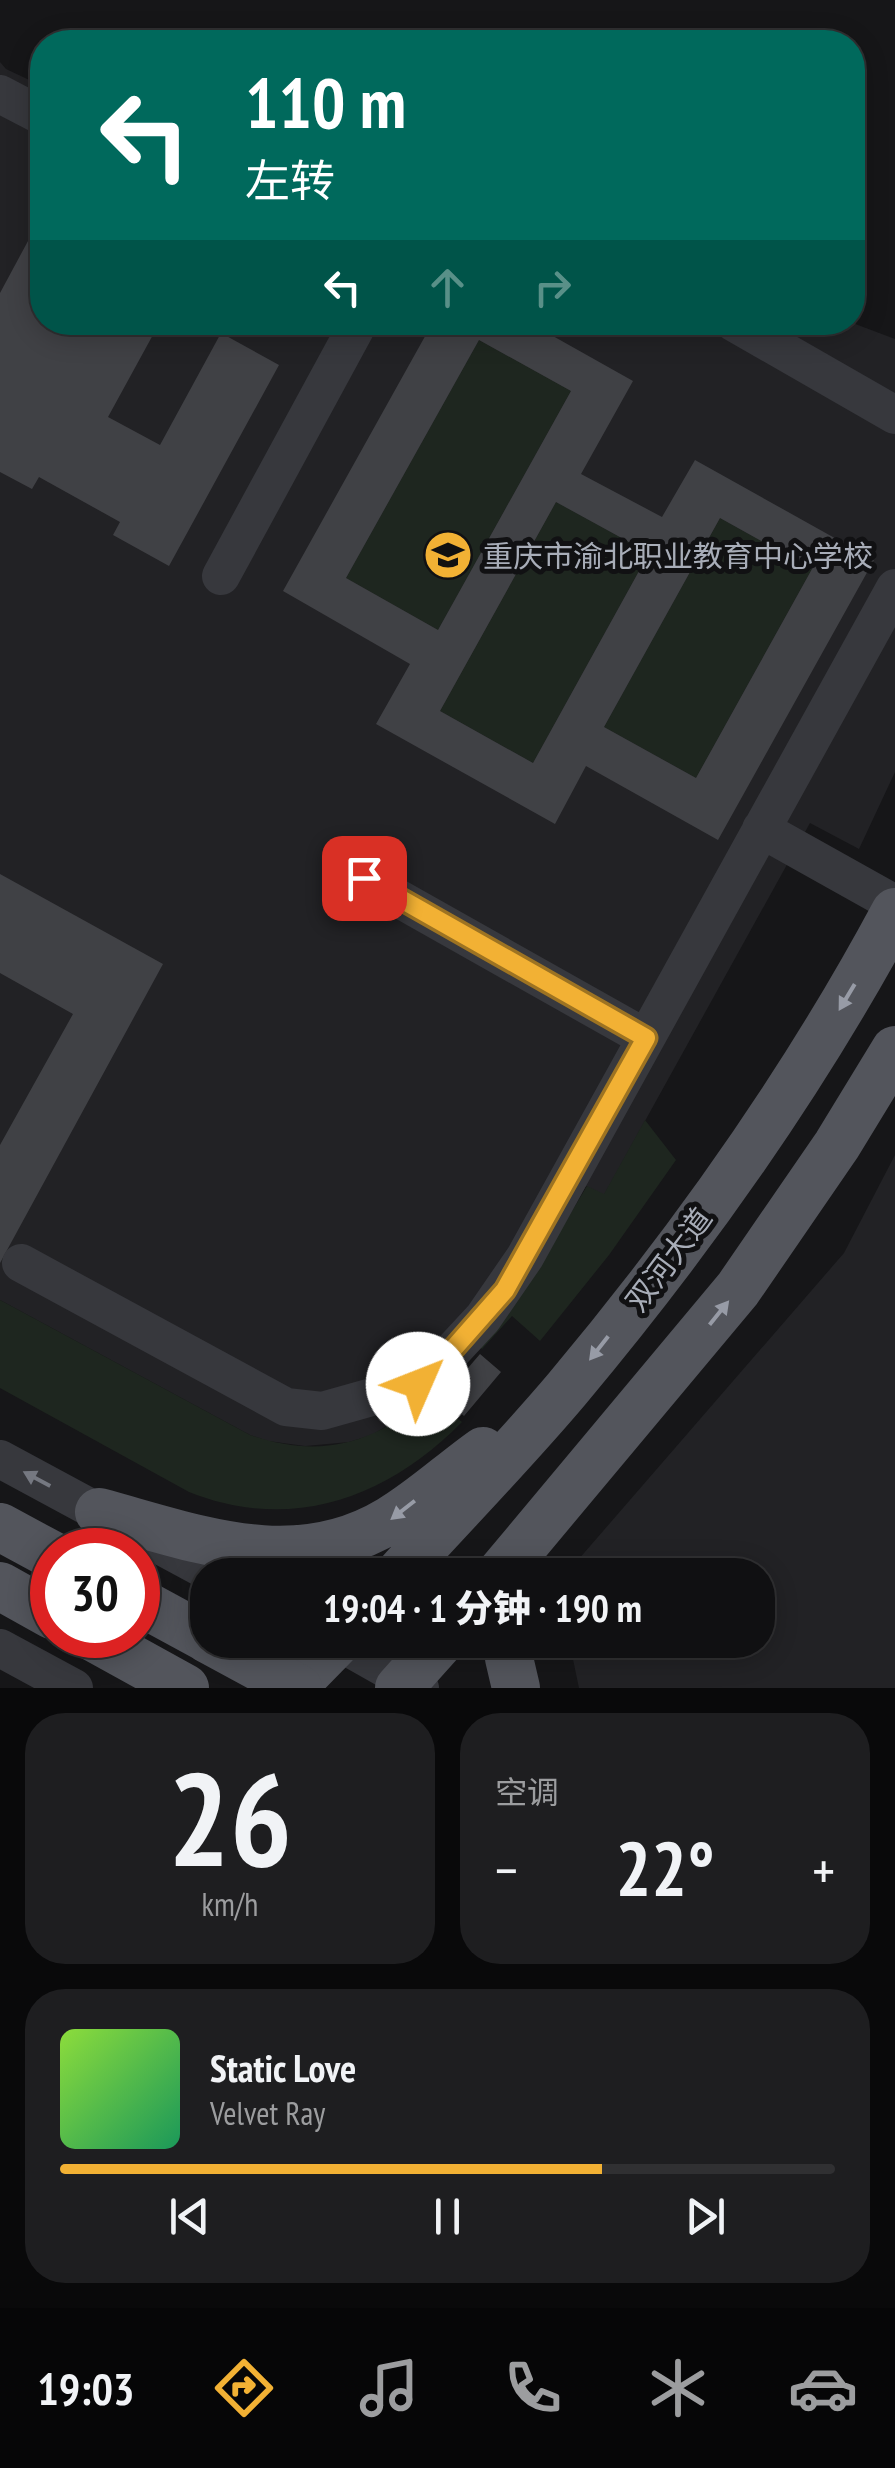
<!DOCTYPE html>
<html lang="zh">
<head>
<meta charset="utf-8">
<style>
	body { margin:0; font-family:"PT Sans Narrow","Noto Sans SC",sans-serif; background:#1e1e20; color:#f1f3f6; height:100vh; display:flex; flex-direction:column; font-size:38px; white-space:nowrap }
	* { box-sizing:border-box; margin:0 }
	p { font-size:32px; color:#9c9d9f }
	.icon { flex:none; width:55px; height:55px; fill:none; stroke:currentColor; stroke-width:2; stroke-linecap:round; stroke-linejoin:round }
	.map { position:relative; height:1688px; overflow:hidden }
	.side { display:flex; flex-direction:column; gap:25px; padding:25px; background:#09090a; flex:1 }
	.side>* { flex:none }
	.banner { position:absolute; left:30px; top:30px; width:835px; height:305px; border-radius:40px; box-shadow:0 5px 25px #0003,0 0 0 2px #303032; background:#00695c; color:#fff; overflow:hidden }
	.speed { position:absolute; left:30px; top:1528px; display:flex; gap:20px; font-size:50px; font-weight:700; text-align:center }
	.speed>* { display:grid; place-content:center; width:130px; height:130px; border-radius:50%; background:#101012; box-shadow:0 5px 25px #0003,0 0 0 2px #303032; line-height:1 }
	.speed .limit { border:15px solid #d22; background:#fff; color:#111 }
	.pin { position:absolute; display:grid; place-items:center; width:85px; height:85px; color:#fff; margin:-42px; border-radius:20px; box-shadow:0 5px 15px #0006 }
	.me { position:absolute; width:110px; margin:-55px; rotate:46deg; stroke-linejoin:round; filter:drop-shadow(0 0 8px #0008) }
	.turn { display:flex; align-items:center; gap:35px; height:210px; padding:0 50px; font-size:45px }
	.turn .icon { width:130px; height:130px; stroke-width:2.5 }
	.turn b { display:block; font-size:70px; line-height:85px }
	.lanes { display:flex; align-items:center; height:95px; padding:0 50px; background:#0003; justify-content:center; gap:50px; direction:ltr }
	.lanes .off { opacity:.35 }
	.big { font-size:75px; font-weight:800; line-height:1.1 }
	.side .card { flex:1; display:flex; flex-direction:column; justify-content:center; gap:15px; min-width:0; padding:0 35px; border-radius:40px; background:#1e1e20 }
	.side .dial { align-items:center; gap:0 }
	.dial b { font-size:130px; line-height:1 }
	.song { display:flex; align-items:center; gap:30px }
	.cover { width:120px; height:120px; border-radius:15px; background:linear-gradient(135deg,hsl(90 70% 55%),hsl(150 70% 35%)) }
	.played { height:10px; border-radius:5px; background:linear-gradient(90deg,#f2b134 70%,#303032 70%) }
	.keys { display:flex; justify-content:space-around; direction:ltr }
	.heat { display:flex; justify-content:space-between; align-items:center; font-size:55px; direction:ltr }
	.side .tiles { flex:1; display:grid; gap:25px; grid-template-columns:1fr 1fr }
	.card:last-child { grid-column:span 2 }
	.trip { position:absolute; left:190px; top:1558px; width:585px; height:100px; border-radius:40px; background:#101012; box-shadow:0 5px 25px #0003,0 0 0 2px #303032; font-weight:800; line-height:100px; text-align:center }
	.tab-bar { display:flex; height:160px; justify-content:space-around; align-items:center; background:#060607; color:#9c9d9f }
	.tab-bar .icon { width:70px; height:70px }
	.tab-bar .active { color:#f2b134 }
	.tab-bar b { font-size:45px; color:#f1f3f6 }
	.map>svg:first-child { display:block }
</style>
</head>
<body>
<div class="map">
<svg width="895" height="1688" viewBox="0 0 895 1688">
	<rect width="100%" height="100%" fill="#161618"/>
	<path fill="#222225" d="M0,62L6,69L42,86V322H850L895,339V772L859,849L810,823L604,1195L586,1186L539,1266L412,1410L372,1435L349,1442L305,1446L268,1441L250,1435L0,1300Z
		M895,1155V1688H579L569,1640H758V1575H565L844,1253Z"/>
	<path fill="#1e261f" d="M479,340L571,391L438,630L346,578Z
		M556,502L649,553L533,763L440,711Z
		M720,518L812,569L696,778L604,727Z
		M645,1120L676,1160L609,1255L540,1341L512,1316L482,1349L475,1343L539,1266L587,1186L604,1194Z
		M0,1300L250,1435C319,1459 377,1445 429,1394L462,1422C387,1498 292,1533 189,1492L0,1388Z"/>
	<path fill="#404145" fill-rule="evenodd" d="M42,215V322H160L108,417L160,445L221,333L279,365L169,566L113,535L120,522L39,477L32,489L0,472V293Z
		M433,322H528L633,381L581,474L662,517L695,460L874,560L718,840L586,766L555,824L376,724L410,664L283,591ZM479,340L571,391L438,630L346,578ZM556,502L649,553L533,763L440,711ZM720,518L812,569L696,778L604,727Z
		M0,874L163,964L0,1263V1145L73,1014L0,973Z
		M480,1354L501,1372L464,1416L443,1397Z"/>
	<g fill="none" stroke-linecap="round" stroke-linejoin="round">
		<path stroke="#37383d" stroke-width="38" d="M0,94L42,116
			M733,322L895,415
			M221,576L359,322
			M761,829L895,904
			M364,879L646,1038
			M21,1263L286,1407L322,1411L418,1384L432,1373L483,1318L525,1257L895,588
			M0,1459L215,1575
			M335,1640L420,1688
			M0,1648L74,1688"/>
		<path stroke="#53555c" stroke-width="48" d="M99,1512C196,1538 294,1578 390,1520C422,1501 452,1473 483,1451
			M0,1527L52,1555
			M398,1575C454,1513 513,1453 567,1389C691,1241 804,1082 895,912
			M499,1575L738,1289L837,1145L895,1050
			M0,1586L52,1615
			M138,1601L208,1639
			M89,1635L185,1688
			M509,1640V1658L516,1688
			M292,1688L339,1640
			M399,1688L442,1640"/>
		<path stroke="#53555c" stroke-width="48" d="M209,1640L298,1688"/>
	</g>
	<defs><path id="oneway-solid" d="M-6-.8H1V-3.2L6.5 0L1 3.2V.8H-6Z" transform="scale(2.5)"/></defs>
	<g fill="#979ba6">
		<use href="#oneway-solid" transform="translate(847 997) rotate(121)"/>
		<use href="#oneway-solid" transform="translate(719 1313) rotate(-51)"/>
		<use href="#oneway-solid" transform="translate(599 1348) rotate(128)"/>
		<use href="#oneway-solid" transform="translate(403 1510) rotate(142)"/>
	</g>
	<use fill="#757881" href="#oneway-solid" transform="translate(37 1479) rotate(-152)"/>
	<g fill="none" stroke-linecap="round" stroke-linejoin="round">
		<g stroke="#9d7322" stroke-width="25">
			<path id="route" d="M364,878L646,1038L505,1290L432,1373L418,1384"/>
		</g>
		<use href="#route" stroke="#f2b134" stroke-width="18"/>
	</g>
	<defs>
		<g id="school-disc" transform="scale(2.5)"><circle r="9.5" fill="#f2b134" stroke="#111113"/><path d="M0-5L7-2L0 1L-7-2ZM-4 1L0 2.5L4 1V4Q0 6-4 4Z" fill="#111"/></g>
	</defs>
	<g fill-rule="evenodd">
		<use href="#school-disc" x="448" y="555"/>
	</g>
	<g text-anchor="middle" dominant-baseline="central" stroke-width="10" stroke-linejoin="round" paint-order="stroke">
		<g font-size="30" fill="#a8adb8" stroke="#111113" text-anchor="start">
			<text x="483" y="555">重庆市渝北职业教育中心学校</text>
		</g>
		<g font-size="30" fill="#a8adb8" stroke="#111113">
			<text transform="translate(668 1259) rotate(-53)">双河大道</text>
		</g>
	</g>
</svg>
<div class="speed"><div class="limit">30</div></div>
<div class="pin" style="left:364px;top:878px;background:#d93025"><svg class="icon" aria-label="arrive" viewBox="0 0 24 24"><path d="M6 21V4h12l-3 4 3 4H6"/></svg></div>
<svg class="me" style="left:418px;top:1384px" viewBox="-20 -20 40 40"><circle r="19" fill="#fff"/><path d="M0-13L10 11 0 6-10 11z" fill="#f2b134"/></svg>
<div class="trip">19:04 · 1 分钟 · 190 m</div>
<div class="banner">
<div class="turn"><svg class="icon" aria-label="left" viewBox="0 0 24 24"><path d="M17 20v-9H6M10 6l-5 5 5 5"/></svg><div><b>110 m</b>左转</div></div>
<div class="lanes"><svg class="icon" aria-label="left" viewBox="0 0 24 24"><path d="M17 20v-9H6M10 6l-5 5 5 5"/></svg><svg class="icon off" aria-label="ahead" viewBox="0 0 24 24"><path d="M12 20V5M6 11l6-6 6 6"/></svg><svg class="icon off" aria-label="right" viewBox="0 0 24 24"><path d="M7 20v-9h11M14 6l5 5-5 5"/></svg></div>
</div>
</div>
<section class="side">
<div class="tiles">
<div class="card dial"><b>26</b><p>km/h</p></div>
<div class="card"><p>空调</p>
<div class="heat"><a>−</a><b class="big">22°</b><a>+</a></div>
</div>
<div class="card">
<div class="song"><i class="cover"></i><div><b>Static Love</b><p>Velvet Ray</p></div></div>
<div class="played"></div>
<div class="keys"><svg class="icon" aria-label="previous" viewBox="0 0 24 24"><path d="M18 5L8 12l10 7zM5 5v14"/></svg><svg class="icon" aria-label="pause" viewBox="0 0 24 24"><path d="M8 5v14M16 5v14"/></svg><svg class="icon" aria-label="next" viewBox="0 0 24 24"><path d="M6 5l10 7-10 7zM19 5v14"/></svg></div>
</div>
</div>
</section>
<nav class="tab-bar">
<b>19:03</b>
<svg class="icon active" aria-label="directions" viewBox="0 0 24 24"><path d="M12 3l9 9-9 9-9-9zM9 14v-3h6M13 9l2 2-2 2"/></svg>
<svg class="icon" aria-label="music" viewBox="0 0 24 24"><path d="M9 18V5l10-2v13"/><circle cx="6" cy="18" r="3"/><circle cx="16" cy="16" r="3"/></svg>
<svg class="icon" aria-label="phone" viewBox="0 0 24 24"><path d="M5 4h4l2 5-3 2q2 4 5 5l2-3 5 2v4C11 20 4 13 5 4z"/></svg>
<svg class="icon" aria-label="climate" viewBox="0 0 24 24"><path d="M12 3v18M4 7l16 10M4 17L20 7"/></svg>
<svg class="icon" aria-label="car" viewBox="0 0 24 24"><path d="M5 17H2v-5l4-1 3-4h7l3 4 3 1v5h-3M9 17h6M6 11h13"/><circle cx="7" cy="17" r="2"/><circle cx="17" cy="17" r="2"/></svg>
</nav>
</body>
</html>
